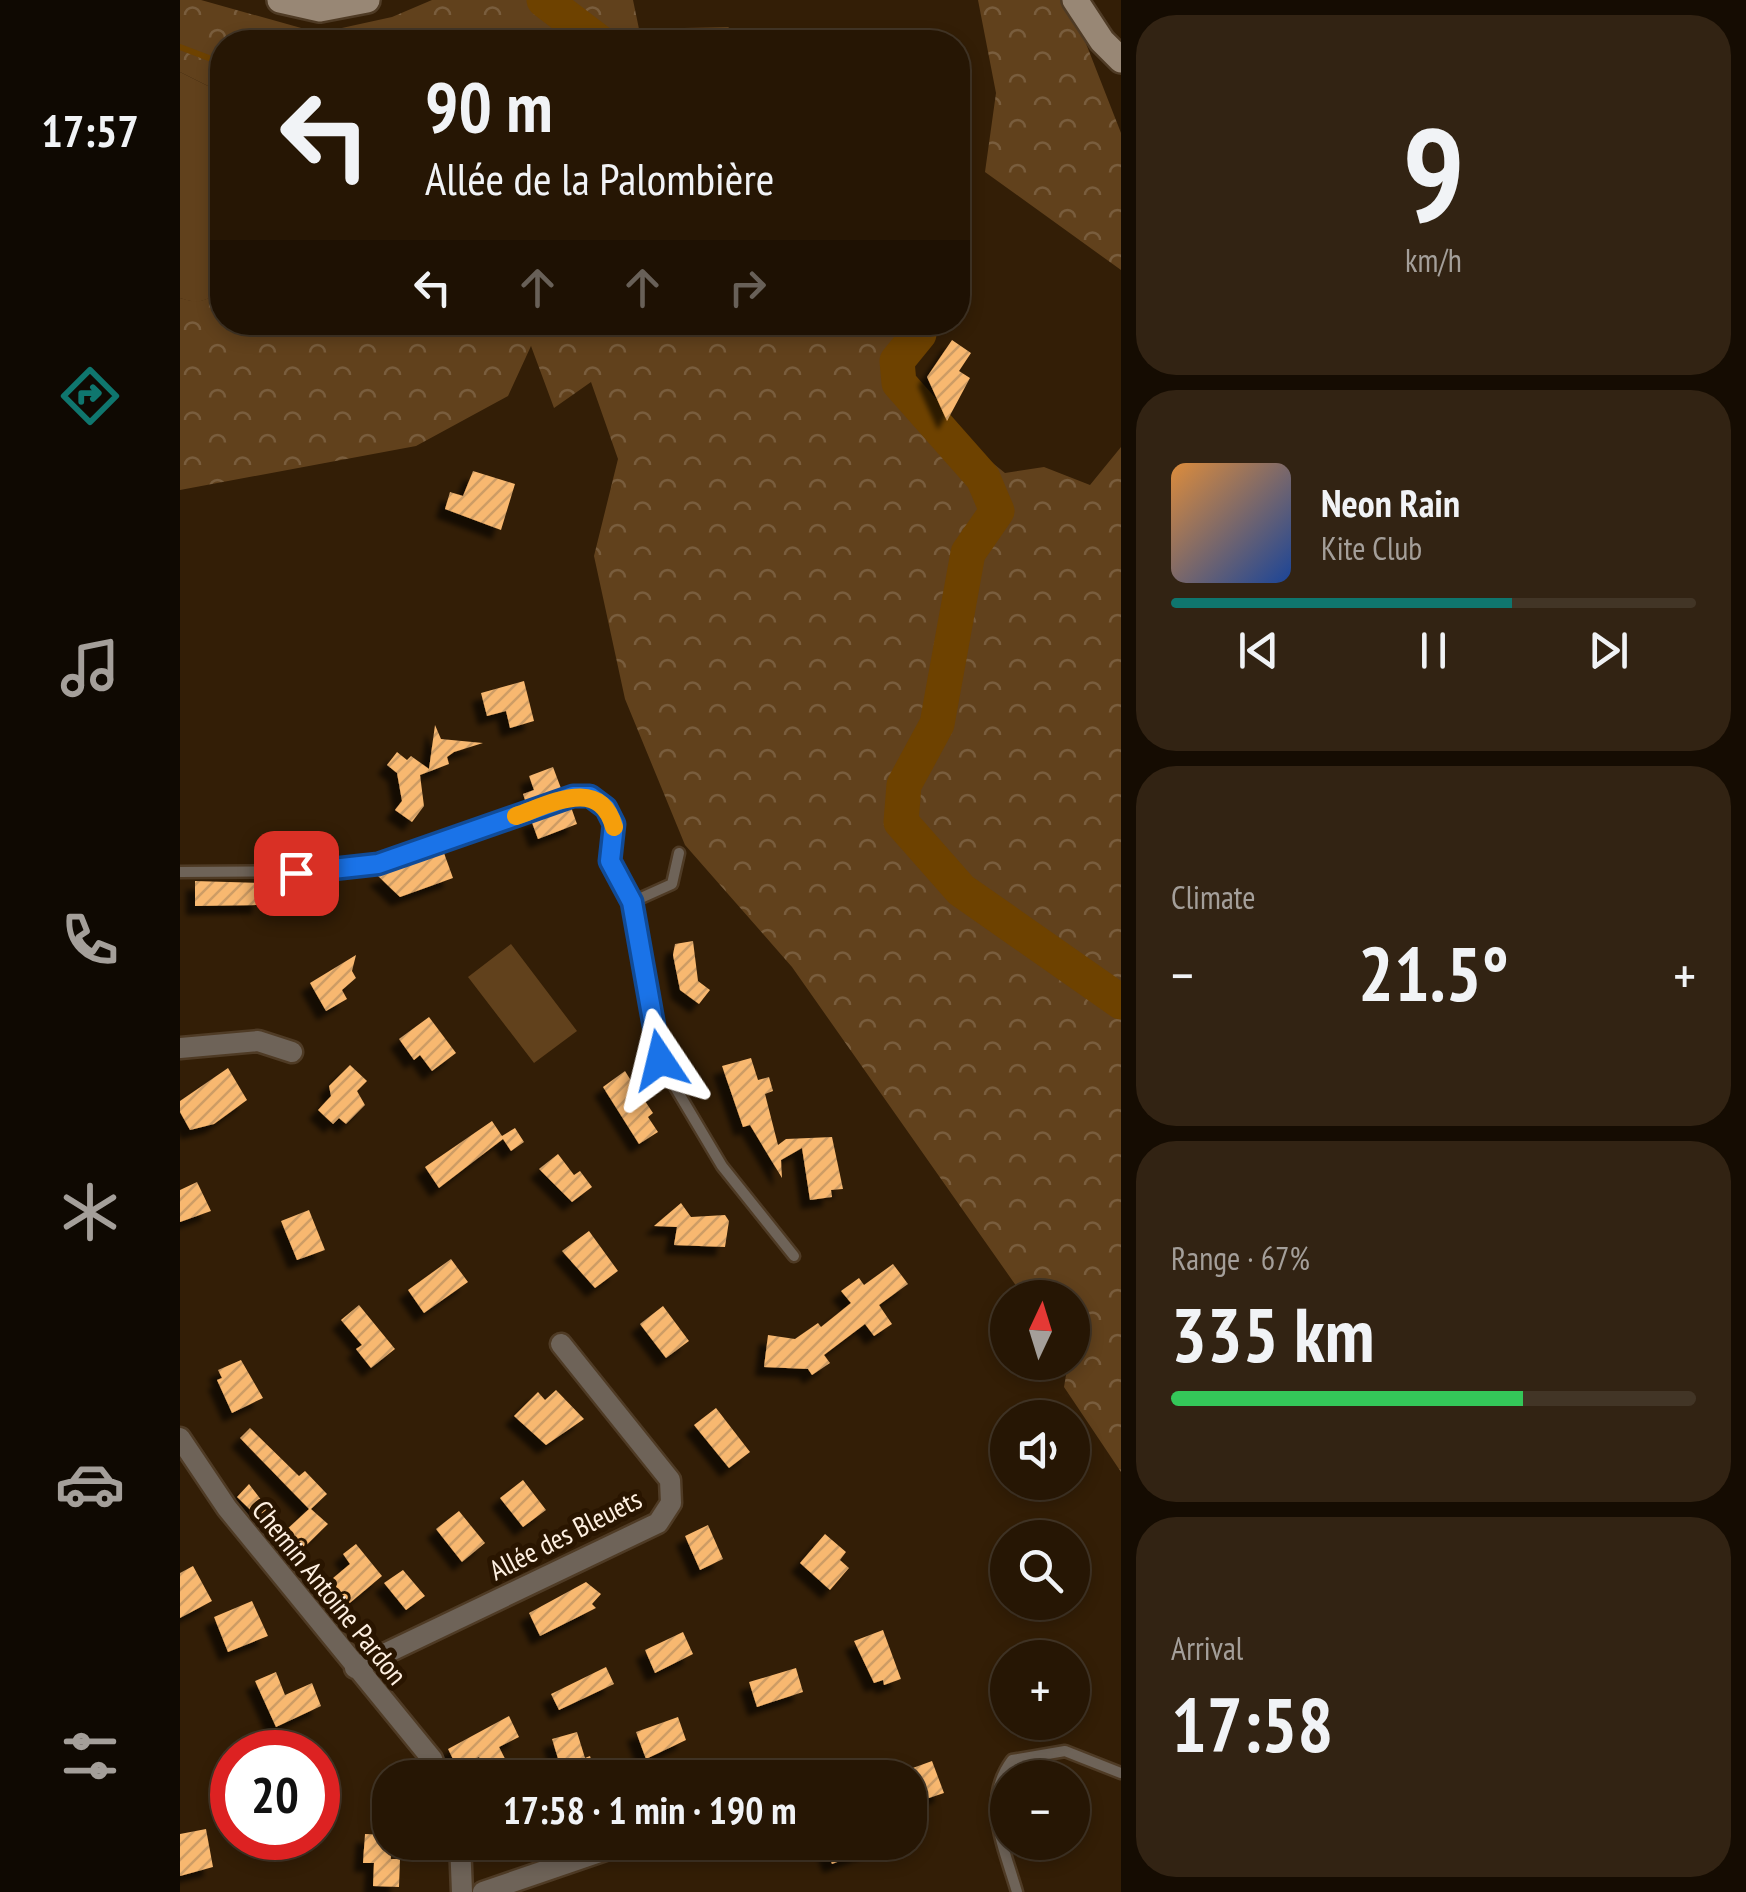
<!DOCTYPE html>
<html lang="en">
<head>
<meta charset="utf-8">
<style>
	body { margin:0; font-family:"PT Sans Narrow",sans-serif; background:#322313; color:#f1f3f6; height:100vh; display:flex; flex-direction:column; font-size:38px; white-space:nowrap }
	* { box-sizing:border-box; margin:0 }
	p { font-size:32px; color:#a49f9a }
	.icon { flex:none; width:55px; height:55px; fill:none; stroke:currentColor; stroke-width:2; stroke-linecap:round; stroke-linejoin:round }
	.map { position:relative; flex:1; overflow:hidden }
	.panel { display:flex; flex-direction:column; gap:15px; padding:15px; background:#150c02; width:625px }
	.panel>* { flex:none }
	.guide { position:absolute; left:30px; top:30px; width:760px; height:305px; border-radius:40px; box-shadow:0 5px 15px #0003,0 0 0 2px #423526; background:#261604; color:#f1f3f6; overflow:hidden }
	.needle { width:65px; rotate:4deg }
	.tools { position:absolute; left:810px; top:1280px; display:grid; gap:20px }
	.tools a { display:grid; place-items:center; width:100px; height:100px; border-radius:50%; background:#261604; box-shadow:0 5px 15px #0003,0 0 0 2px #423526; font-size:50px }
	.speed { position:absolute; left:30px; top:1730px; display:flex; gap:20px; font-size:50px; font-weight:700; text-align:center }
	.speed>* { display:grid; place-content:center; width:130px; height:130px; border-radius:50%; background:#261604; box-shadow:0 5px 15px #0003,0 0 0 2px #423526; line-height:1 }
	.speed .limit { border:15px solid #d22; background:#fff; color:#111 }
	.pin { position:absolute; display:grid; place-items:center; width:85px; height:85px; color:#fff; margin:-42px; border-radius:20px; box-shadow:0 5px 15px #0006 }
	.me { position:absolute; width:110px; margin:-55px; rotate:350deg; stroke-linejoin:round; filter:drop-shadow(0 0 8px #0008) }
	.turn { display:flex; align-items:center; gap:35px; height:210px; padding:0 50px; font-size:45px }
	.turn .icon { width:130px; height:130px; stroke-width:2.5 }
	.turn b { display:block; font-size:70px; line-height:85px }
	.lanes { display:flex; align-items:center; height:95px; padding:0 50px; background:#0003; justify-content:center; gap:50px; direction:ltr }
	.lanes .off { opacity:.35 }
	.big { font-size:75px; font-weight:800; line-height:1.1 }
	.panel .widget { flex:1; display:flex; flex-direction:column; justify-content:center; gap:15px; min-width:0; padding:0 35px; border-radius:40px; background:#322313 }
	.panel .dial { align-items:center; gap:0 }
	.dial b { font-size:130px; line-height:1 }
	.song { display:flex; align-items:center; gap:30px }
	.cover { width:120px; height:120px; border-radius:15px; background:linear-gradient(135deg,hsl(30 70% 55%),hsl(220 70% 35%)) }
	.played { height:10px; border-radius:5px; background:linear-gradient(90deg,#0f766e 65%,#423526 65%) }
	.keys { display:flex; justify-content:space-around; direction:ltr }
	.heat { display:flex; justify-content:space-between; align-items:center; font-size:55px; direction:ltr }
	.charge { height:15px; border-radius:8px; background:linear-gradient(90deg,#34c759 67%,#423526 0) }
	.trip { position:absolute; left:192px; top:1760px; width:555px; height:100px; border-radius:40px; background:#261604; box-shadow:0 5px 15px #0003,0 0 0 2px #423526; font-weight:800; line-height:100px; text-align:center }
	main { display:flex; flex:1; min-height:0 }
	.menu { display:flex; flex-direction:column; width:180px; justify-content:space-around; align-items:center; background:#0f0902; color:#a49f9a }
	.menu .icon { width:70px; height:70px }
	.menu .active { color:#0f766e }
	.menu b { font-size:45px; color:#f1f3f6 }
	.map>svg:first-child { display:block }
</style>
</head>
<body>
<main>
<nav class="menu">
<b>17:57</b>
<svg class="icon active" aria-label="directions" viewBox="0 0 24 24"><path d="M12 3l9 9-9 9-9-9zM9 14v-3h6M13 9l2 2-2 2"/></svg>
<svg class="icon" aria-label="music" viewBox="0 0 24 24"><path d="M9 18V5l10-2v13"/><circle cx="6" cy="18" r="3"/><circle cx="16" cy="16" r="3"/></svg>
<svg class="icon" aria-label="phone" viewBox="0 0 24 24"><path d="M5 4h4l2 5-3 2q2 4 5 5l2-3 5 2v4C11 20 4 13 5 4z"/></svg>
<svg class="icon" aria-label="climate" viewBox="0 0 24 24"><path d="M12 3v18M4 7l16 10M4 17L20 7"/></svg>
<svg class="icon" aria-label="car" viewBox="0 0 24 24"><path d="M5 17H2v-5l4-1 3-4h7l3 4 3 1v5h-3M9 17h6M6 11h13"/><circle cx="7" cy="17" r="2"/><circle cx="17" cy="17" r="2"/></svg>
<svg class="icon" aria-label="filters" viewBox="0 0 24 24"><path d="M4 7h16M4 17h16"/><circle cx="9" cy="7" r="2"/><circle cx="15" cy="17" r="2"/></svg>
</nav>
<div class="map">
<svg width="941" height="1892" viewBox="0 0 941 1892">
	<defs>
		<pattern id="forest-crowns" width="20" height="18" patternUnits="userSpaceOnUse" patternTransform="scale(2.5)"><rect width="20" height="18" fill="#61411c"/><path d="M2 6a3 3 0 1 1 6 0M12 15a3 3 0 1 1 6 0" fill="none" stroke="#795d3d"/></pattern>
		<pattern id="building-hatch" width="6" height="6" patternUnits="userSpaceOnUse" patternTransform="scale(2.5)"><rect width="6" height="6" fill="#f8b870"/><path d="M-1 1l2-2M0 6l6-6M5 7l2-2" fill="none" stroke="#cd9c65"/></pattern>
		<filter id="shadow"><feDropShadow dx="-9" dy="9" stdDeviation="2.5" flood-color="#0009"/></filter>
	</defs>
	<rect width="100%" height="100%" fill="#331e06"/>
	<path fill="url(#forest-crowns)" d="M0,0H21L139,33L212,17L252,0H453L459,29L549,27L539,42H42V93L0,72Z
		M798,0H889L941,133V270L805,172L816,93Z
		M42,288V322L731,323L720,388L825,473L864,467L910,485L941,447V1472L884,1387L888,1363L892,1362V1298L844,1297L612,967L505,845L445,699L414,556L438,459L411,382L374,408L351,346L328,396L236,446L0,490V298C19,304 28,301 42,288Z"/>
	<path fill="#61411c" d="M0,72L42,93V288C28,301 19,305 0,298Z
		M331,944L397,1031L354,1063L288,977Z"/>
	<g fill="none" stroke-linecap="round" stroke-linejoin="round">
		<path stroke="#6e4200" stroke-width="6" d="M0,47L42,63"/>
		<path stroke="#6e4200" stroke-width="35" d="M364,0L419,42
			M739,322V334L717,361L719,383L803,478L817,511L788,553L757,724L724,785L721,822L781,890L941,1002"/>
	</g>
	<path fill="url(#building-hatch)" filter="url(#shadow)" d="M772,340L791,353L779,371L790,378L767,421L747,377Z
		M293,471L335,484L321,530L265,509L270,492L283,496Z
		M344,681L354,721L330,728L326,711L307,716L301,693Z
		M255,725L261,739L303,743L274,752L267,757L269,764L240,775L244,806L232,822L215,810L222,801L217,773L207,765L217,752L227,760L231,756L249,769Z
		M373,767L382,791L346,803L343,794L354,790L349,776Z
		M391,807L397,824L358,839L351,820Z
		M264,853L273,878L220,897L198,876Z
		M15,881L82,883L81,905L15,906Z
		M513,941L518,981L530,990L519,1004L500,990L493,955L495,944Z
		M176,955L172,971L176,978L162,990L167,999L146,1011L130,983Z
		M249,1017L276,1053L252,1071L240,1055L234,1060L219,1039Z
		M571,1058L578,1080L589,1077L593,1091L585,1094L598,1145L606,1139L652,1137L663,1189L651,1190L652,1197L630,1200L622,1148L601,1160L602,1178L570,1125L563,1127L542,1066Z
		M170,1065L187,1081L177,1091L185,1105L166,1124L159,1118L153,1124L138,1110L151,1096L149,1086Z
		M48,1068L67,1100L34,1124L10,1130L0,1112V1101Z
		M445,1071L455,1087L448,1091L457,1089L473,1113L468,1117L478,1132L459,1144L423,1087Z
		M312,1121L322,1136L335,1128L344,1142L331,1151L323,1139L259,1188L245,1167Z
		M378,1154L394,1175L400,1171L412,1187L392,1202L359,1169Z
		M17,1182L31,1211L0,1222V1190Z
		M501,1203L511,1217L545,1215L549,1221L545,1247L494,1245L497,1227L474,1226Z
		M129,1210L145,1250L117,1260L101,1221Z
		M409,1231L438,1271L415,1288L382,1251Z
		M271,1259L288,1282L244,1313L228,1290Z
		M713,1264L728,1284L699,1305L712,1324L694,1336L685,1324L644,1355L650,1363L632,1375L628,1369L584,1367L588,1335L615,1339L638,1323L641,1327L671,1303L661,1291L679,1278L684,1285Z
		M179,1305L215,1349L191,1368L176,1349L182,1345L161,1320Z
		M483,1306L509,1341L486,1358L460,1324Z
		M61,1360L83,1398L52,1413L37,1380L42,1378L38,1370Z
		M376,1390L404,1419L366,1445L334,1416L358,1392L365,1400Z
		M536,1408L570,1452L549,1468L514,1425Z
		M70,1428L119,1476L125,1471L147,1494L131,1509L148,1524L109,1562L82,1527L86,1525L57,1497L69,1484L105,1531L129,1509L60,1438Z
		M343,1480L366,1510L343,1527L320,1498Z
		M279,1511L305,1543L282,1562L256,1529Z
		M528,1525L543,1559L520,1570L505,1536Z
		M645,1534L666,1552L660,1560L669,1568L650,1590L620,1563Z
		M176,1544L202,1576L165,1607L169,1612L158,1622L135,1593L170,1564L163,1554Z
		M13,1566L32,1601L0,1618V1573Z
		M223,1570L245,1596L226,1610L204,1583Z
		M406,1582L421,1594L412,1604L416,1608L360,1636L349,1613Z
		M72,1601L88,1636L48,1652L34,1617Z
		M703,1630L721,1679L704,1685L703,1680L694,1683L674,1641Z
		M503,1632L513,1654L475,1673L465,1650Z
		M426,1667L434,1684L379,1710L371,1694Z
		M616,1668L623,1692L577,1707L569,1682Z
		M96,1672L105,1695L132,1683L141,1706L96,1727L75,1681Z
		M329,1716L339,1737L319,1747L335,1778H309L299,1757L277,1767L268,1749Z
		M498,1717L506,1740L466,1759L456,1732Z
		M397,1732L405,1758L410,1756L417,1778H384L372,1739Z
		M752,1761L764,1793L743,1800L739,1790L730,1793V1769Z
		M26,1829L33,1867L0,1876V1834Z
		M185,1834L210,1835L211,1859H220L219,1887L193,1886L194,1863H183Z
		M644,1842H705V1844L652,1864Z"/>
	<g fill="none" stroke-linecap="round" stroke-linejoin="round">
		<g stroke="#4f3b25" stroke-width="15">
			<path id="service" d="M0,872L163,871L198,864L393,796H410L426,808L434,824L429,861L452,902L479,1060L542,1166L614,1256
				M452,902L492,884L499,853
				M837,1892C824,1847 801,1801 832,1760L885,1751L941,1773"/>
		</g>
		<g stroke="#4f3b25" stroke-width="25">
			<path id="minor" d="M0,1048L78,1041L112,1052
				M0,1438L47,1508L252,1759L259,1778
				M175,1668L478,1523L491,1503L490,1480L381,1344
				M640,1778L651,1774
				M280,1842L282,1892
				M303,1892L449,1842"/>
		</g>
		<g stroke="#4f3b25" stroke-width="30">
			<path id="secondary" d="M100,0L140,9L187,0
				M895,0L922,41L941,60"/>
		</g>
		<use href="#service" stroke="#6e6358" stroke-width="10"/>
		<use href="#minor" stroke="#6e6358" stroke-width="20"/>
		<use href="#secondary" stroke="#988775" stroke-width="25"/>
	</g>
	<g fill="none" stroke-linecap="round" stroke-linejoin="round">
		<g stroke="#114b97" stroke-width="25">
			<path id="route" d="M116,873L198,864L393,796H410L426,808L434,824L430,861L452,902L480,1060"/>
		</g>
		<use href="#route" stroke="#1a73e8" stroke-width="18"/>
		<path stroke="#f59e0b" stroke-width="18" d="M336,816C371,804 420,776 434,827"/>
	</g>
	<g text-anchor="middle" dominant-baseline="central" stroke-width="10" stroke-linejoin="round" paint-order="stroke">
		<g font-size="28" fill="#fef0e1" stroke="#291500">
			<text transform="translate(385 1534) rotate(-27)">Allée des Bleuets</text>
			<text transform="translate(150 1592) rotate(51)">Chemin Antoine Pardon</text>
		</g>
	</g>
</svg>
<div class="tools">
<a><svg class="needle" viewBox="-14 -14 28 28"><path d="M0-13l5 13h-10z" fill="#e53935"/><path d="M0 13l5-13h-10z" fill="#a49f9a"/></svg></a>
<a><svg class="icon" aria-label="sound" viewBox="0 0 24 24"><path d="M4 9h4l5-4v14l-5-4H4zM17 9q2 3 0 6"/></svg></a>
<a><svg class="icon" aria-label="search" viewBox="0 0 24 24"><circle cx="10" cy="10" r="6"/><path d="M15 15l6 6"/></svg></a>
<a>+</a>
<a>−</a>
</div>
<div class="speed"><div class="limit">20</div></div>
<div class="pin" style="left:116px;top:873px;background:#d93025"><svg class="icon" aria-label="arrive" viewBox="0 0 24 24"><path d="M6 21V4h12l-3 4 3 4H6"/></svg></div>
<svg class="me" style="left:480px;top:1060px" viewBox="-20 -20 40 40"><path d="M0-17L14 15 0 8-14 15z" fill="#1a73e8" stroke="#fff" stroke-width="4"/></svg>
<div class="trip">17:58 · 1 min · 190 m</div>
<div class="guide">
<div class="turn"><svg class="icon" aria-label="left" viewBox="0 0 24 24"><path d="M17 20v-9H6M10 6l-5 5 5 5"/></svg><div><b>90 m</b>Allée de la Palombière</div></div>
<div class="lanes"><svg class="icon" aria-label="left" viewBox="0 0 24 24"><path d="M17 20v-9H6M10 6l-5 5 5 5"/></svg><svg class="icon off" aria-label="ahead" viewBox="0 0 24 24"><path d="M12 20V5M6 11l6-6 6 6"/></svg><svg class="icon off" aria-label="ahead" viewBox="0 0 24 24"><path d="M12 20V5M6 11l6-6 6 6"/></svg><svg class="icon off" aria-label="right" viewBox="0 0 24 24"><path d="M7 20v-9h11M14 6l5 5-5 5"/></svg></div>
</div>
</div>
<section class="panel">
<div class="widget dial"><b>9</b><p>km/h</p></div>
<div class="widget">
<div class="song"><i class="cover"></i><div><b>Neon Rain</b><p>Kite Club</p></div></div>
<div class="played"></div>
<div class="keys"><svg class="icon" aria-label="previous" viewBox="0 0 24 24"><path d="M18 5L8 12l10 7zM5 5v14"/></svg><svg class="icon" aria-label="pause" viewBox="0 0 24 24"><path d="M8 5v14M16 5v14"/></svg><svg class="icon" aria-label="next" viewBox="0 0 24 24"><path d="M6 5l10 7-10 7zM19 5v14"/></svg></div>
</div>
<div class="widget"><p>Climate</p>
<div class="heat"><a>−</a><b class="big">21.5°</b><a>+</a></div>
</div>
<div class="widget"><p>Range · 67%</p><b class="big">335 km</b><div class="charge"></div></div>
<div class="widget"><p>Arrival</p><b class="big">17:58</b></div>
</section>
</main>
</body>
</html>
